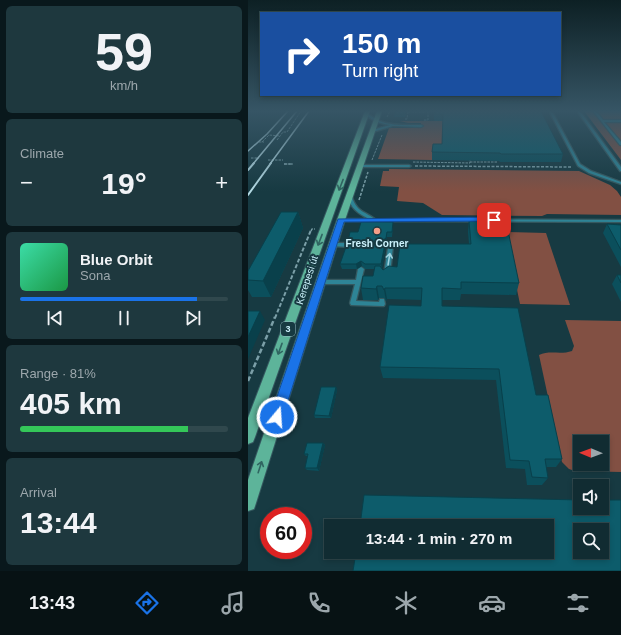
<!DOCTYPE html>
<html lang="en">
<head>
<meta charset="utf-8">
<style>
	body { margin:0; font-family:Helvetica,sans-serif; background:#1e383e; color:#f1f3f6; height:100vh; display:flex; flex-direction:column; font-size:15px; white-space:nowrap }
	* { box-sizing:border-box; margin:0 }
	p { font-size:13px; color:#9ca7ac }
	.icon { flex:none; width:22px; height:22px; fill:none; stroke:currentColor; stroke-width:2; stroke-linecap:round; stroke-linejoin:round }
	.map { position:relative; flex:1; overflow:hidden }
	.drawer { display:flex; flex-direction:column; gap:6px; padding:6px; background:#09181c; width:248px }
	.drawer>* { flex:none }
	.guide { position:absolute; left:12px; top:12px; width:301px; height:84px; border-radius:0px; box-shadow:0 2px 6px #0003,0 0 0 1px #30484d; background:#1a4fa0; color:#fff; overflow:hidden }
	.needle { width:26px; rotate:271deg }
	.tools { position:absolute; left:325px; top:435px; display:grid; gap:8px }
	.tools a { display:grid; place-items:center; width:36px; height:36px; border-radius:0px; background:#112c32; box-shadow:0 2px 6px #0003,0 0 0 1px #30484d; font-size:20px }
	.speed { position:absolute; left:12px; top:507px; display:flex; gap:8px; font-size:20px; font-weight:700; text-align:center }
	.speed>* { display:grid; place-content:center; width:52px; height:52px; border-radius:50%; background:#112c32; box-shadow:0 2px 6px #0003,0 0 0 1px #30484d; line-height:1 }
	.speed .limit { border:6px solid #d22; background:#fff; color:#111 }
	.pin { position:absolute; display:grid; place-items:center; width:34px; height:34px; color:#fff; margin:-17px; border-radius:8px; box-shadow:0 2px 6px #0006 }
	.me { position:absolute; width:44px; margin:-22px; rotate:18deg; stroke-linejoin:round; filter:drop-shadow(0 0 3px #0008) }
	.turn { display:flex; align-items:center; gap:14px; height:84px; padding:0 16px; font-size:18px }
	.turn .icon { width:52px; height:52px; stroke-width:2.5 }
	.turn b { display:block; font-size:28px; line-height:34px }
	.big { font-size:30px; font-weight:800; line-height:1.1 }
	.drawer .card { flex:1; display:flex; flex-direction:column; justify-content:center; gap:6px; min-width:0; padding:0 14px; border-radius:6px; background:#1e383e }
	.drawer .dial { align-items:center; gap:0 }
	.dial b { font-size:52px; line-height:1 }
	.song { display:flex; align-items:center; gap:12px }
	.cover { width:48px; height:48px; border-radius:6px; background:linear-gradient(135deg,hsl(160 70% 55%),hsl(140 70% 35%)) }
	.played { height:4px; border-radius:2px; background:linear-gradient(90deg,#1a73e8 85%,#30484d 85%) }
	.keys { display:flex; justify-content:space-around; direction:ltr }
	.heat { display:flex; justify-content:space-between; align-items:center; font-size:22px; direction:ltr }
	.charge { height:6px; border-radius:3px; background:linear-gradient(90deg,#34c759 81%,#30484d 0) }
	.trip { position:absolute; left:76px; top:519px; width:230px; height:40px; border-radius:0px; background:#112c32; box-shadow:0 2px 6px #0003,0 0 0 1px #30484d; font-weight:800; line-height:40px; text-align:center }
	.tab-bar { display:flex; height:64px; justify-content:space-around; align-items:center; background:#071214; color:#9ca7ac }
	.tab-bar .icon { width:28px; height:28px }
	.tab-bar .active { color:#1a73e8 }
	.tab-bar b { font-size:18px; color:#f1f3f6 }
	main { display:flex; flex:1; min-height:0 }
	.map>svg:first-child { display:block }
</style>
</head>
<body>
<main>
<section class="drawer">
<div class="card dial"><b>59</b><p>km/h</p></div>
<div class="card"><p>Climate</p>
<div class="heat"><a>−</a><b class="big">19°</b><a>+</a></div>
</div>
<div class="card">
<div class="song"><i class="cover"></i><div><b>Blue Orbit</b><p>Sona</p></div></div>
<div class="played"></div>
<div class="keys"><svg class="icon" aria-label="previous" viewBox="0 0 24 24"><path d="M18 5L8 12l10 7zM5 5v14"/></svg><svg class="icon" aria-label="pause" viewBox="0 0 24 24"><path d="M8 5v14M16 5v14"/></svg><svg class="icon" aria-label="next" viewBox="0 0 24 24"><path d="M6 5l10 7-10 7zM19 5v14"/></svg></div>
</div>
<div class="card"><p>Range · 81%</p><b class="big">405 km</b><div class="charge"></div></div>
<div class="card"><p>Arrival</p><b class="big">13:44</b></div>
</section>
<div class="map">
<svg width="373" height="571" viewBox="0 0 373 571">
	<rect width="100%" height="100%" fill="#173a42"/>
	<path fill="#825043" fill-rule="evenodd" d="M336,111H373V160Z
		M152,121H195L194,152H185L184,160L130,159L141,128H173V123H160Z
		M141,169L331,171L362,185L369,191L373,197V215L299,214L294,216L194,215L175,203L149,201L151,187L132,186L135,171H141Z
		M257,232L298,233L322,305L272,304Z
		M317,320L373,321V472L327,471L321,469L314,462L291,355C301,350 313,355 324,351L326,346ZM332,442H354V464H332Z"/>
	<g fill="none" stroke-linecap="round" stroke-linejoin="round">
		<g stroke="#35585f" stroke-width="2.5">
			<path id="service" d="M301,111H304L332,164L343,171L373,182V184L341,173L330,166Z
				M329,111H332L373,167V171H372Z
				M345,111H348L355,120H373V122H356L373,142V145H372Z
				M118,113C123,115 127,119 132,121C144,126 160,125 173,125L175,126L173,127L145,126L125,132H124V130L142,125C133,124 125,121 118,115Z
				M111,165H161L163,166L161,167H112L110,166Z
				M101,195H103C109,212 114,210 127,219L373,220V222L91,221V219H121C111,214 100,207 101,195Z
				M85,243H101L103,245L101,247L83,246V244Z
				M138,244H143L145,246L142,274L139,276L136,274L140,248L136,247V245Z
				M113,267L116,269L108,301L131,302L132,299H136L137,304L136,306H134L103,305L102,303L107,284H73L70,282L73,280H108L110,269Z"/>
		</g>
		<g stroke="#35585f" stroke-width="2">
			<path id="primary" d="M117,111H122L7,437L5,442L0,444V418Z
				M129,111H134L97,220L8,503L6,509L0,511V480L89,220Z"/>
		</g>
		<path stroke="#7b9fa8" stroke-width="1" stroke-dasharray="2.5 1" stroke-linecap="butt" d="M160,112H178
			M139,117L142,111
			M157,119H159L160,111
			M176,120H180V111
			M29,140L35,132H39L53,111
			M11,142H16
			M14,142L21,135L32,136
			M3,158H11
			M20,160H35
			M124,160L134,135
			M165,162L222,163V160
			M222,162H249
			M36,164H45"/>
		<path stroke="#7b9fa8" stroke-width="1.5" stroke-dasharray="3 1.5" stroke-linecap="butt" d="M36,164H45
			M167,166L324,167
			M111,200L120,172
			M63,231L64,229H67"/>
		<path stroke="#7b9fa8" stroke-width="2" stroke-dasharray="4 2" stroke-linecap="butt" d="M27,318L63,230"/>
		<path stroke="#7b9fa8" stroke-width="2.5" stroke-dasharray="5 2.5" stroke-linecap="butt" d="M0,381L27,317"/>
		<use href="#service" fill="#2e8496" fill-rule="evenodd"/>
		<use href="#primary" fill="#5db49a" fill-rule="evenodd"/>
		<path stroke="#b4dae4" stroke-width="1.5" d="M0,151L19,134L40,111
			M5,164L49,111
			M22,164L61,111"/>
		<path stroke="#b4dae4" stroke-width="2" d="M0,170L6,163
			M0,195L23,163"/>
	</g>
	<path fill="#0b4f5c" d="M147,111H159L157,117H146Z
		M186,111L315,154L313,162H252L251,161L184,160V152L194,144L195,121H186Z
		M50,212L55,228L23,297H4L0,290V271Z
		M221,221L271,283L268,295L213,294L212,300H194V306L288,395L314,459L308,467H298L300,478L294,485H279L277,469L258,468L248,380L135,378L132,367L173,306L174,300L139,299L138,301L136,298H131L130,300H115L113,288L125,276L127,269H117L114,266L109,269H94L92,264L102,242L101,237L110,232L145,222V226L144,237H139L138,242L136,244H137V249L134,268L135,270L149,267L221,244L220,232Z
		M359,224L373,225V267L355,233Z
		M369,275H373V302L364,284Z
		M88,387L89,390L83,418H67L66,415Z
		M75,443L77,445L71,471L59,470L57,468L60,456H58L56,454Z"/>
	<path fill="#09404b" d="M50,212L55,228L23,297L15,281Z
		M139,232V237L138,242L134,245V241Z
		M137,244V249L134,269L133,264Z
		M113,261L114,266L109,269L108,264Z
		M129,286L131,298L130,300L128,289Z
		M137,288L139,299L138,301L136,290Z
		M12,311L17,320L0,359V337Z
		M88,387L89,390L83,418L81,416Z
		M75,443L77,445L71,471L69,468Z"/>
	<path fill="#0d5c6b" stroke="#09404b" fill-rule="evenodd" d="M147,111H158L157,114H146Z
		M186,111H293L315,154H253L252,153L184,152L185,144H194L195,114H186Z
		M33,212H50L15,281L0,280V271Z
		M221,221H258L271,283L213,282V289L194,288V306L270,308L288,395H300L314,459H297L300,478L284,477L281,461L262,460L251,369L132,367L141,305L173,306L174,288H137L136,290L134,286H129L128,289L113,288L115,276H125L127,266H132L135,270L141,266L149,267L152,244H223Z
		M113,222H145L144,232H139L138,238L134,241V244H137L133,264H117L113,261L108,264H92L99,244L104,241L101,237L102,232H110Z
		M359,224L373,225V250Z
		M369,275H373V283Z
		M0,311H12L0,337Z
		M73,387H88L81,416L66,415Z
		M59,443H75L69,468H57L60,454H56Z
		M116,495L332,500V508H354V500H373V571H105L108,552H299V526H112ZM332,530H354V552H332Z"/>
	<defs><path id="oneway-shaft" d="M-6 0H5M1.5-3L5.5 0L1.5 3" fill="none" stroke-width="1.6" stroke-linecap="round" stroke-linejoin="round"/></defs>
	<g stroke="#306561">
		<use href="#oneway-shaft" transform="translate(93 185) rotate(111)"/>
		<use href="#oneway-shaft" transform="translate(72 240) rotate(111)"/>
		<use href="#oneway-shaft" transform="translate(32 349) rotate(110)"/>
		<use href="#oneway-shaft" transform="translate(12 467) rotate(-72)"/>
	</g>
	<use stroke="#9dd2de" href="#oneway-shaft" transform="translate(141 259) rotate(-81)"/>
	<linearGradient id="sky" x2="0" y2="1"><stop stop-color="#0d2024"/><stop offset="0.58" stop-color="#365565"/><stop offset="1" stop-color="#365565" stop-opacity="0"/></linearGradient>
	<rect width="373" height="191" fill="url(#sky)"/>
	<path fill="#1a73e8" stroke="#114b97" d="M246,217L249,220L248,221L96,222L35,417L33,421L29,423L24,421L22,417L90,219Z"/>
	<circle fill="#f49e88" stroke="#173a42" stroke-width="1.5" cx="129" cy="231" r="4"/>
	<g text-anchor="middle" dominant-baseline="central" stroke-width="4" stroke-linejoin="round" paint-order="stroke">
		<rect fill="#173a42" stroke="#96bcc5" stroke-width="1" x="33" y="322" width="14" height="14" rx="3"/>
		<g font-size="9" font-weight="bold" fill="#cdf3fd">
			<text x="40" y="329">3</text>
		</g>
		<g font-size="10" font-weight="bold" fill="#cdf3fd" stroke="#173a42">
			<text x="129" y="243">Fresh Corner</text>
		</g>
		<g font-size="10" fill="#cdf3fd" stroke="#173a42">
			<text transform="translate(59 280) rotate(-72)">Kerepesi út</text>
		</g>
	</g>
</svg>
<div class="tools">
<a><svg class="needle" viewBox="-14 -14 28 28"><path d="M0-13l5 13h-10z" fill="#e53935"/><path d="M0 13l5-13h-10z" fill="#9ca7ac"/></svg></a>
<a><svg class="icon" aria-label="sound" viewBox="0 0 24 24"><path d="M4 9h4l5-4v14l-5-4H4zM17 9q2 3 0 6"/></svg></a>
<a><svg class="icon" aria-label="search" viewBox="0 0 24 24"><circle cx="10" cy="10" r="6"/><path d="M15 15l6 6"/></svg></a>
</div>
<div class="speed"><div class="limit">60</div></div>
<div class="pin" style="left:246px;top:220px;background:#d93025"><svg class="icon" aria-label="arrive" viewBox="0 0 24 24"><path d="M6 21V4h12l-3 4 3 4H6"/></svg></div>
<svg class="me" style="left:29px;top:417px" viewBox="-20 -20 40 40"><circle r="17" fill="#1a73e8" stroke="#fff" stroke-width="3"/><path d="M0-11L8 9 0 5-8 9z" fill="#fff"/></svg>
<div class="trip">13:44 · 1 min · 270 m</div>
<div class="guide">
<div class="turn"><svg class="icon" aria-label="right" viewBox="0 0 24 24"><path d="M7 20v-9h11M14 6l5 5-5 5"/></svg><div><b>150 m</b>Turn right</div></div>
</div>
</div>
</main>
<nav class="tab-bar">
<b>13:43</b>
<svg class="icon active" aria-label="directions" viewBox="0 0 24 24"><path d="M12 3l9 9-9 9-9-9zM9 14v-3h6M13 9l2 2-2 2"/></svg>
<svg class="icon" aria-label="music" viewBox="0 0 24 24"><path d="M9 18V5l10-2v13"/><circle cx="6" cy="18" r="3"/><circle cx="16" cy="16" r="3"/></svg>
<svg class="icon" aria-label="phone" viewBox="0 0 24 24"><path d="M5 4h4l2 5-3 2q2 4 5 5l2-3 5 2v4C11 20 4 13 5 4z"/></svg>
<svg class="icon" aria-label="climate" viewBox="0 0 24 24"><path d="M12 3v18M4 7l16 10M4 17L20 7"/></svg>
<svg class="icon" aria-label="car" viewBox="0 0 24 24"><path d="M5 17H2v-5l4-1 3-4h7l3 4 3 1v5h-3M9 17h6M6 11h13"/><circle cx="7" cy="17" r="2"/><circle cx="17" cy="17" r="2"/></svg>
<svg class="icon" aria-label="filters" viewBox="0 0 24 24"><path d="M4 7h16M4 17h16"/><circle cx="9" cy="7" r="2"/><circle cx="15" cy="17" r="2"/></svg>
</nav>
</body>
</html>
